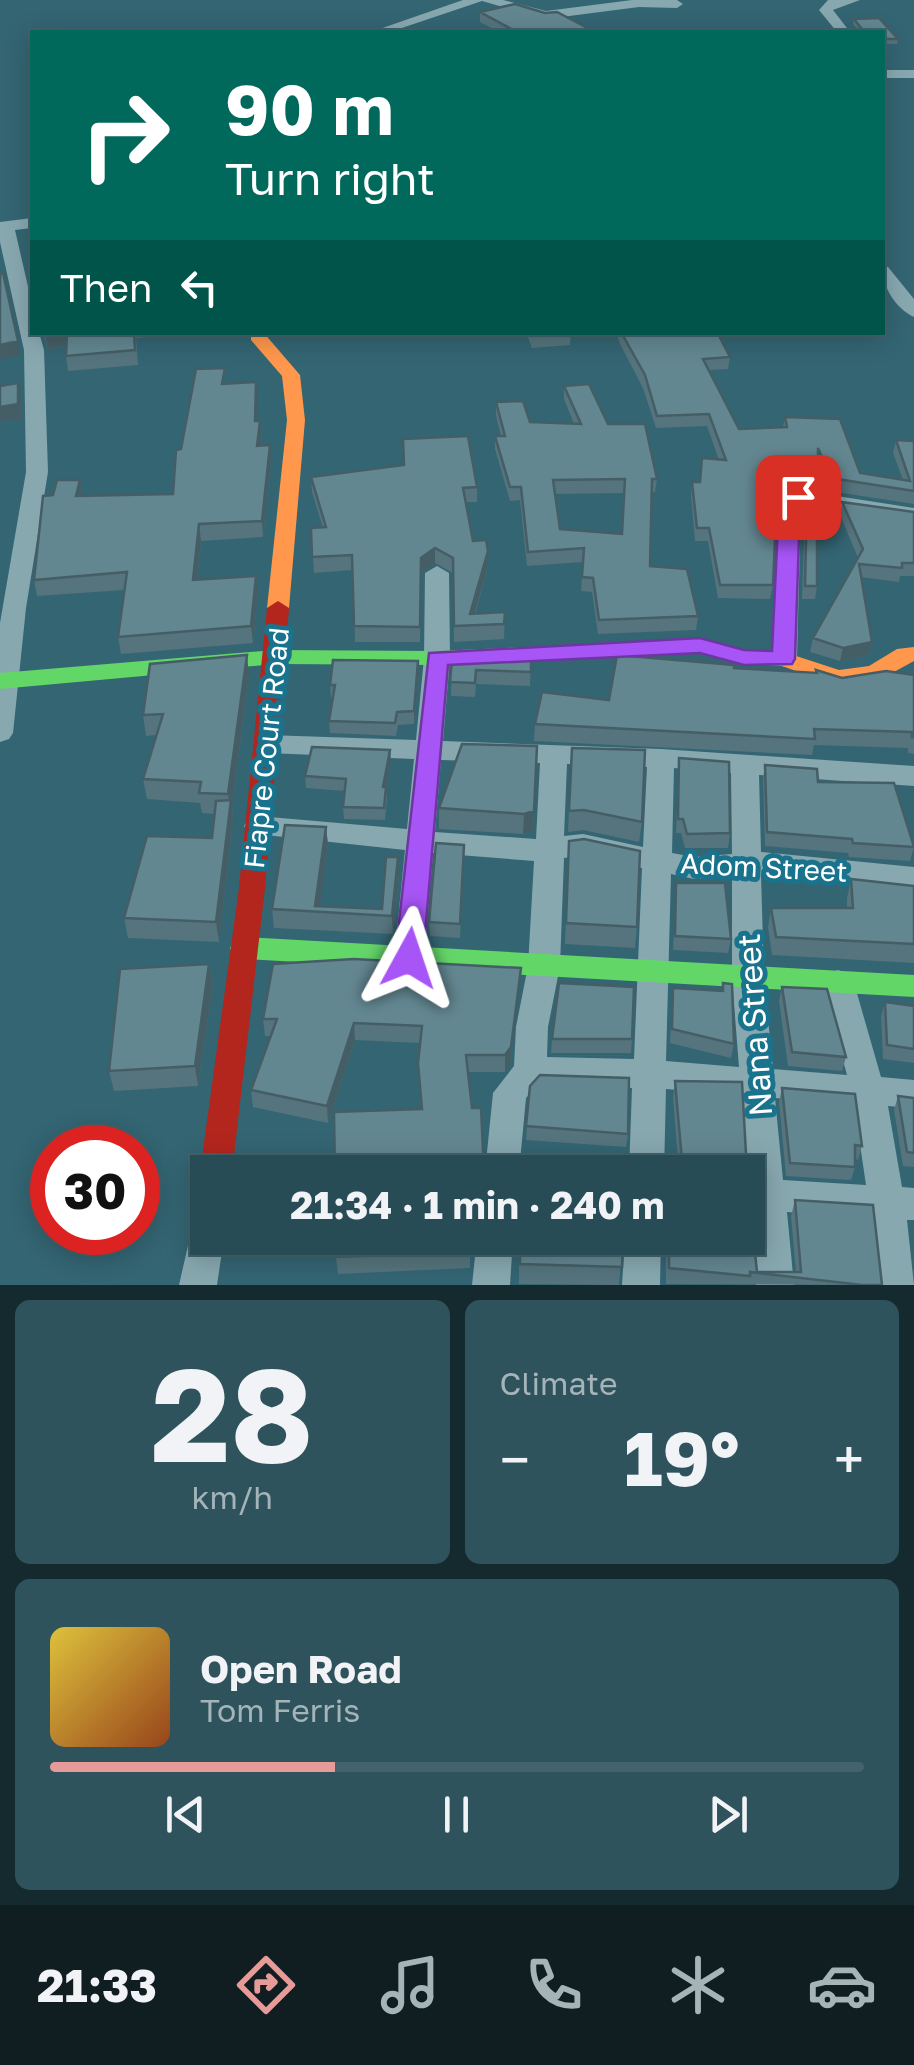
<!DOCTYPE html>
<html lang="en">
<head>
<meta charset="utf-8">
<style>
	body { margin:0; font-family:"Golos Text",sans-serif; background:#2f535c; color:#f1f3f6; height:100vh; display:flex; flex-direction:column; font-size:38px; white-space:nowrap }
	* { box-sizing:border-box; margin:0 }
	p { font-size:32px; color:#a4b4b9 }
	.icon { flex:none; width:55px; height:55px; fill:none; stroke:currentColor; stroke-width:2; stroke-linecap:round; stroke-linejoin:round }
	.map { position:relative; height:1285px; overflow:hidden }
	.sheet { display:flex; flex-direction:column; gap:15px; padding:15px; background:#152a2f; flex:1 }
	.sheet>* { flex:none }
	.top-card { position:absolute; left:30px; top:30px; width:855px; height:305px; border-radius:0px; box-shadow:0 5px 25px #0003,0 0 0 2px #43636c; background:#00695c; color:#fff; overflow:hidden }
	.speed { position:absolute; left:30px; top:1125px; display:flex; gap:20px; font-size:50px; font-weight:700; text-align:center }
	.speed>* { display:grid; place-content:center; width:130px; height:130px; border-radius:50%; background:#274c56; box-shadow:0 5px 25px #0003,0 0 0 2px #43636c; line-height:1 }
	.speed .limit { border:15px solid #d22; background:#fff; color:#111 }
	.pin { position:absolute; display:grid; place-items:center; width:85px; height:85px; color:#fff; margin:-42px; border-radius:20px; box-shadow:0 5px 15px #0006 }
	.me { position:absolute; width:110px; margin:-55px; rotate:5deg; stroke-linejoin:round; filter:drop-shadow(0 0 8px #0008) }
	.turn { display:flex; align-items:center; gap:35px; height:210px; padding:0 30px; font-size:45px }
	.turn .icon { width:130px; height:130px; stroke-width:2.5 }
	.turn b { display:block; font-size:70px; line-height:85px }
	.then { display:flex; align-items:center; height:95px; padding:0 30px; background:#0003; gap:20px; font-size:38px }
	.big { font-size:75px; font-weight:700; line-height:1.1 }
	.sheet .widget { flex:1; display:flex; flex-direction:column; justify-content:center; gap:15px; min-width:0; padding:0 35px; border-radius:15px; background:#2f535c }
	.sheet .dial { align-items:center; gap:0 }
	.dial b { font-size:130px; line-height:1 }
	.song { display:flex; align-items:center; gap:30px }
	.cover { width:120px; height:120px; border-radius:15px; background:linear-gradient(135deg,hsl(50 70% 55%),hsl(20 70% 35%)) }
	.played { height:10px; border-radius:5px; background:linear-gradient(90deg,#e69b98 35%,#43636c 35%) }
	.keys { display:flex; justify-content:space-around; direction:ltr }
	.heat { display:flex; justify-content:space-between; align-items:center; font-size:55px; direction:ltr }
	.sheet .tiles { flex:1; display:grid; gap:15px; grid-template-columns:1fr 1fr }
	.widget:last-child { grid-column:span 2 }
	.trip { position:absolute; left:190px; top:1155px; width:575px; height:100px; border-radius:0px; background:#274c56; box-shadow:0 5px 25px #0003,0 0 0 2px #43636c; font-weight:700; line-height:100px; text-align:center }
	.dock { display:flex; height:160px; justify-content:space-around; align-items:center; background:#101e22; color:#a4b4b9 }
	.dock .icon { width:70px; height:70px }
	.dock .on { color:#e69b98 }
	.dock b { font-size:45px; color:#f1f3f6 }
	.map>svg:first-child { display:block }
</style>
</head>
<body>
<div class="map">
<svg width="914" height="1285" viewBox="0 0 914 1285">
	<rect width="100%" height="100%" fill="#346573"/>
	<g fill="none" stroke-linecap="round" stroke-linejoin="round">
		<path fill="#88a8b0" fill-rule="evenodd" d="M463,0H503L546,11L632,0H677L683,4L677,8L639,7L546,19L482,1L390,32H371Z
			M860,0L833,10L850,32H837L819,10L828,0Z
			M882,70H914V78H882Z
			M32,218V228L15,230L32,304V332H39L44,350L48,472L26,608L13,733L9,739L0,742V623L26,472L24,350L0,242V222Z
			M882,266L888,267L914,299V317C895,308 882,286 882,266Z
			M798,490L914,508V522L801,506L797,659L784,667L771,659L779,504Z
			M437,566L449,573L450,658L443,741L661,749L914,766V786L759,775L761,852L914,867V889L761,874L764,978L773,1069L847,1075L822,983L827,974L838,970L849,974L854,983L881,1077L914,1080V1108L888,1106L902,1187L914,1188V1220H907L914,1285H881L871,1218L787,1212L794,1285H756L748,1210L742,1095L666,1089L664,1172H629L632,1088L538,1085L526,1098L519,1172H485L493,1093L514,1066L516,1027L528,966L534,861L433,853L424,958L420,967L409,970L398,967L394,958L405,850L248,833L244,826L248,819L258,816L407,829L414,759L267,753L257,751L254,744L257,737L267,735L416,740L424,658L425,573ZM441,760L540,763L536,839L435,832ZM567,764L647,767L643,847L583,834L564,836ZM674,768L731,773L732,854L694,857L672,853ZM583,856L642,868L634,1059L547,1057L548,1027L560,966L564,858ZM671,874L694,879L732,876V978L739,1067L666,1061ZM775,1098L854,1104L866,1185L783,1180Z
			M208,1210V1238H224L217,1285H179L195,1215Z
			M477,1238H513L510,1285H472Z
			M625,1238H661L660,1285H622Z"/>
		<path fill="#63d668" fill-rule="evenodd" d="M659,641L670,648L667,653L437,665L275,664L0,689V673L275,650L437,651Z
			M244,937L914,975V997L244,959L234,956L230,948L234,940Z"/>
		<path fill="#ff974d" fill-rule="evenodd" d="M251,332H263L300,375L305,420L289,608L278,615L267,608L287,420L282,376L251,340Z
			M700,639L744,650L784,652L839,670L869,666L897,649L914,647V661L883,678L838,686L782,666L744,664L700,653L659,655L648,648L659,641Z"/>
		<path fill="#b3261e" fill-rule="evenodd" d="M278,601L289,608L265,888L232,1172H208V1183L200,1172L239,888L267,608Z"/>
	</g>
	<path fill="#55747d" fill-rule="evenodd" d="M480,12L595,32H499L480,22Z
		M854,19L898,39L897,44H882V32H859L853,24Z
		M43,332H194L136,338L138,365L68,371L66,356V346L48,350Z
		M526,332H571L570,345L532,348Z
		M616,332H717L730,357L728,369L709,370L739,429L783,427L785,417L860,473L903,480L893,453L896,440L914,441V504L829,491L818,465L815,489L796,487L777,503L773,585L770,599L718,598L708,541H695L691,495L692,482H700L702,458L719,460L707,426L656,428L643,388L620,344Z
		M256,382L257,421H260L262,437L260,445L271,461L263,537L201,541L197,580L258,593L253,643L121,654L118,637L124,590L37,596L34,580L53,495L80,480L83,496L173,494L181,449L227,384Z
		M564,386L608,424L657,479L655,492H652L650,566L698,616L696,630L598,634L592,592L581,591L583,562L527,566L520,500L510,501L495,449V436H501L496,416V402L530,422L574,424L564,399ZM624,493L622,534L560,529L555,494Z
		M311,477L477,487V502H466L473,541L488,551V567L475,614L505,612L504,639L454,642L453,573L435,563L421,573L420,642H355L353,570L314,573L311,528H323L312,492Z
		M807,498L817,586L815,599H802L805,510Z
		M842,502L914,512V576H900L899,582L861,577L872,642L869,655L840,661L810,652L813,638L858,558L840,515Z
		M531,656L530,686L476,684L475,697L451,696L452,659Z
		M734,668L816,673V670L842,678L914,675V754L908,753V748L814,745L812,755L534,741L535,724L609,700Z
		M419,674L414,724L398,725L396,736L330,733L329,721L333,698H331L330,685Z
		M249,675L232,806L233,820L219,942L128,938L124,918L212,838L214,814L202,813L200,803L147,799L143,779L156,735L146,736L143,715Z
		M537,746L533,831L523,834L439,829V808Z
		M572,748L642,822L639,842L583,830L568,832Z
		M390,750L391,762L386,787L387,798L385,820L344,819L343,807L345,791L306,788L305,776Z
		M679,758L730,833L728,848H685L681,833H676Z
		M765,765L818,782L914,847L910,861L849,857L848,853L765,846L763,779Z
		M326,827L328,845L319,906L382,909L399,876L393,934L274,928L272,909Z
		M569,841L637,927L635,948L565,944Z
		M464,859L460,938L430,936L429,922Z
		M851,879L914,886V963L772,955L768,927L771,908H847V898Z
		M676,883L731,939L728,953L673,950Z
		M209,964L213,984L198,1086L114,1091L109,1071Z
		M521,968L510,1065L505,1072H468L421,1110L418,1063L420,1043L355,1040L328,1123L253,1107L251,1090L271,1036H265L263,1019Z
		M782,987L846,1057L842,1071L788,1066L779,1001Z
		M673,988L734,1044L731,1058L670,1043Z
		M885,1002L914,1006V1063L883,1059L881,1016Z
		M552,1039H632L631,1053H551Z
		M675,1081L747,1172H679L673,1097Z
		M530,1086L628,1134L626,1147L526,1140Z
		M782,1088L862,1146L858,1160L855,1159V1167L851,1180L786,1176L779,1102Z
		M898,1096L914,1098V1167L903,1166L894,1110Z
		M795,1200L882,1285L666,1284V1238H748L757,1272H796L791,1216Z
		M240,1238L236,1251L226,1249L225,1242Z
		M470,1238V1268L338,1274L336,1257Z
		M519,1238H623L619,1285L519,1284Z"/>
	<path fill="#455e66" d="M57,332H67L69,345L48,350L45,335Z
		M18,341L20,355L0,360V345Z
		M256,382L258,398L256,437L255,421Z
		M18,383L21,398V419L0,421V407Z
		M260,421L262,437L258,462L257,446Z
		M270,445L271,461L263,537L262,521Z
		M798,474L796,487L775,504L777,491Z
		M80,480L83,496H76Z
		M199,524L201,541L195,597L193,580Z
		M435,548V563L421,573L420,642L421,558Z
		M488,551V567L471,625L470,614Z
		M256,576L258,593L253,643L251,626Z
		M872,642L869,655L840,661L843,648Z
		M247,655L249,675L232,806L233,820L219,942L216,922L230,809L228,794Z
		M418,661L419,674L414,724V711Z
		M390,750L391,762L384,798L383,787Z
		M536,767L533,831L523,834L524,814Z
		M326,827L328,845L319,912L315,906Z
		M398,857L399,876L393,934L392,916Z
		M209,964L213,984L198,1086L195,1066Z
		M521,968L510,1065L505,1072V1055Z
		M354,1023L355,1040L328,1123L327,1106Z"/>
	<path fill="#638791" stroke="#455e66" stroke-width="2.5" fill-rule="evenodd" d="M515,4L545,13L557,12L595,32H517L480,12Z
		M879,18L898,39H882V32H864L854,19Z
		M3,273L18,341L0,345V274Z
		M67,332H134L135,350L66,356Z
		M531,332H571V333L532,336Z
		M621,332H717L730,357L703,359L739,429L787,427L785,417L840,419L860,473L910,481L896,440L914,441V491L831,478L818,448V476L798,474L777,491L773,585H720L709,528H697L692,482H700L702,458L726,460L709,414L657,416L645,375Z
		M225,368L222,384L256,382L255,421H260L257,446L270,445L262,521L199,524L193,580L256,576L251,626L118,637L127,572L34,580L43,496L53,495L57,480H80L76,496L173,494L176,450L181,449L196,369Z
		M18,383V404L0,407V386Z
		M589,384L608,424H645L657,479H652L650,566L687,569L698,616L599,620L593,578L582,577L584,548L528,552L521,487H510L495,436H505L496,402L523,401L530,422L581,424L564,386ZM625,479L622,534L560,529L553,480Z
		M468,436L477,487L463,488L473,541L486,540L488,551L470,614L505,612L504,624L454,626L453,558L435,548L421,558L420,627L354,626L352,555L312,557L311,528L326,527L311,477L404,465L403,439Z
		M807,498L817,499V586H805Z
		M842,502L914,512V563H902V568L859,564L872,642L843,648L813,638L863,549Z
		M247,655L228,794L199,793L201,782L143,779L163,714L143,715L150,664Z
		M617,655L734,665V668L817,673L816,670L842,678L886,671L914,675V737H912V732L814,729L815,739L535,724L542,692L609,700Z
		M531,656V672L476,670L475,683L450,682L452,659Z
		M333,660L418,661L414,711L397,712L395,723L329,721L335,685H330Z
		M462,744L537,746L534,811L524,814L439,808Z
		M312,747L390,750L383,787H386L384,808L343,807L346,779L305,776Z
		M572,748L645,750L642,822L584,810L569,811Z
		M679,758L729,762L730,833L687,834L683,819H678Z
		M765,765L817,769L818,782L894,783L914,847L853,843L852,839L767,832Z
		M231,800L216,922L124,918L147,836L212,838L216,801Z
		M285,825L326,827L315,906L382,909L386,857H398L392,916L272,909Z
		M584,839L640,851L637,927L566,923L569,841Z
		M436,843L464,845L460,924L429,922Z
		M851,879L914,886V944L776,937L771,908H853Z
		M676,883H725L731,939L675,936Z
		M354,959L521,968L511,1047L505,1055H466L472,1108H481L484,1172H335L334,1112L422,1109L418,1063L422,1026L354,1023L327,1106L251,1090L277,1019H263L273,964Z
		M209,964L195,1066L109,1071L120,969Z
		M559,983L634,987L632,1039H552Z
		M723,983L732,984L734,1044L672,1029L673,988L723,991Z
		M782,987L827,989L846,1057L792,1052Z
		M885,1002L914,1006V1049L887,1045Z
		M540,1075L629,1078L628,1134L526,1126L530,1086Z
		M675,1081L742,1082L747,1172H683Z
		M782,1088L855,1094L862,1146L855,1145V1167L790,1163Z
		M898,1096L914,1098V1153L907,1152Z
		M748,1189L757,1272H801L795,1200L873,1205L882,1285H862L750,1272V1276L669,1268V1238H748Z
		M225,1238H236L234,1244L225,1242Z
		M336,1238H470V1252L336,1257Z
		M520,1238H623L622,1267L520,1264Z"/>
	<path fill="#a855f7" stroke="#6d37a1" stroke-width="2.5" d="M798,491L808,497L800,506L795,659L792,664L744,665L700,653L448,665L423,958L419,965L409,969L399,965L395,958L429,653L700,638L744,650L772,651L779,504Z"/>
	<g text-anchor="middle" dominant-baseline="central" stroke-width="10" stroke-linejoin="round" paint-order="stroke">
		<g font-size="28" fill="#fff" stroke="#1a738d">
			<text transform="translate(266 748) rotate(-84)">Fiapre Court Road</text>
			<text transform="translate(764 867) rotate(3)">Adom Street</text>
		</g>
		<g font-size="32" fill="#fff" stroke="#1a738d">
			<text transform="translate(754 1025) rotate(-94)">Nana Street</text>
		</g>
	</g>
</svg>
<div class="speed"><div class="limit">30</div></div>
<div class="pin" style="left:798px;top:497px;background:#d93025"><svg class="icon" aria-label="arrive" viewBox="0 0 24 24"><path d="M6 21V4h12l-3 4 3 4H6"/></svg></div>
<svg class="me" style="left:409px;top:958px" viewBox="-20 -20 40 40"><path d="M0-17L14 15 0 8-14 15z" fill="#a855f7" stroke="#fff" stroke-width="4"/></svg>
<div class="trip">21:34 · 1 min · 240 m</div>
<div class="top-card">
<div class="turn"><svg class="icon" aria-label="right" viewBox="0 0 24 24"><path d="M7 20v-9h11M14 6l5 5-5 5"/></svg><div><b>90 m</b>Turn right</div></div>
<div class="then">Then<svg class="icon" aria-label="left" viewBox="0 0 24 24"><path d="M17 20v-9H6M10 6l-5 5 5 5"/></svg></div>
</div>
</div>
<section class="sheet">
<div class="tiles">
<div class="widget dial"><b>28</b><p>km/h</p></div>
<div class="widget"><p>Climate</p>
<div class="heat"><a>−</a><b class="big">19°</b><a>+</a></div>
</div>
<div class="widget">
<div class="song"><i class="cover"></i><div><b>Open Road</b><p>Tom Ferris</p></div></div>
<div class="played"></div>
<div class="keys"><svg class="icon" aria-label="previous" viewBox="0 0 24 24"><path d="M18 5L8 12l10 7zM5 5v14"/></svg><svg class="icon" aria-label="pause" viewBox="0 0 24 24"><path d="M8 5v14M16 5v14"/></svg><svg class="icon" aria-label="next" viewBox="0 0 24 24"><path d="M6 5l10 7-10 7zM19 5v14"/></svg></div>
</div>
</div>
</section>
<nav class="dock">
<b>21:33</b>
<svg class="icon on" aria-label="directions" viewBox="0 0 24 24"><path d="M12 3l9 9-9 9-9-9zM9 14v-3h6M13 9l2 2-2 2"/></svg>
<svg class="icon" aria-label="music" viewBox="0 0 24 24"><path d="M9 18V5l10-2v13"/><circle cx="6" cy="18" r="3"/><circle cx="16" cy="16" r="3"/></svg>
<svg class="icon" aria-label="phone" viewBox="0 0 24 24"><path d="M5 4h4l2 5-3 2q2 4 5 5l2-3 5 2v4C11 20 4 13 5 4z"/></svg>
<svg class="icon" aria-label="climate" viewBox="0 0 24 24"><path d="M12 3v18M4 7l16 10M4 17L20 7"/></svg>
<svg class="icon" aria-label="car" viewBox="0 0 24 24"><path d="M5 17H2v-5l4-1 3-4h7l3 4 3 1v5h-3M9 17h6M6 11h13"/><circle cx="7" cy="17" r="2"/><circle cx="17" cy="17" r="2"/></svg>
</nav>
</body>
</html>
